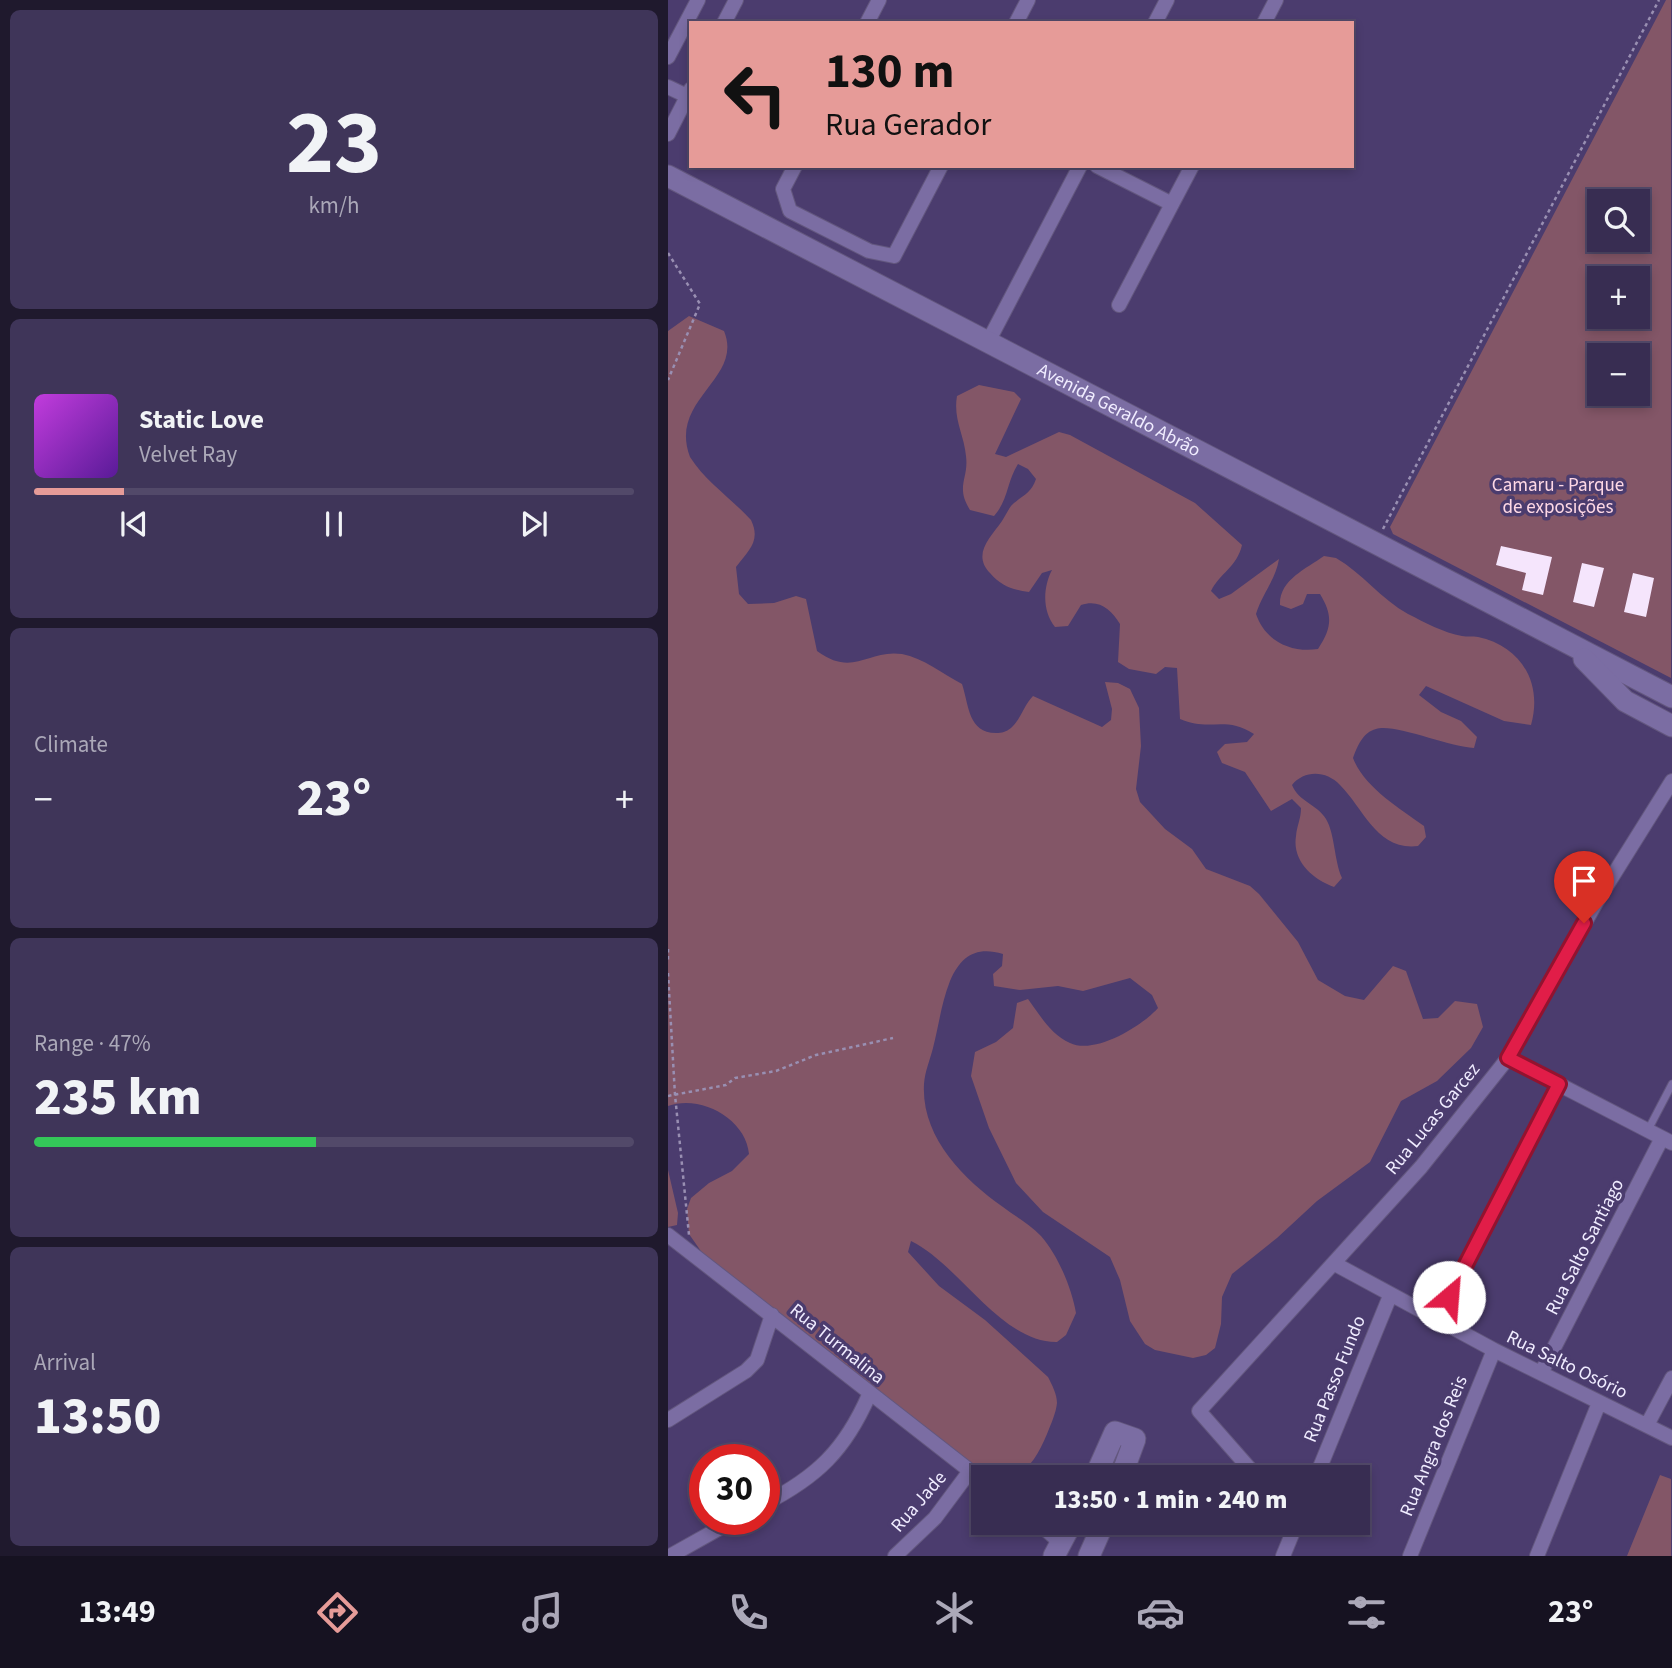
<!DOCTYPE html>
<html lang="en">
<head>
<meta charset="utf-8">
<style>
	body { margin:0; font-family:"Source Sans 3",sans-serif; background:#3f3559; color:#f1f3f6; height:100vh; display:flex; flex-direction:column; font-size:26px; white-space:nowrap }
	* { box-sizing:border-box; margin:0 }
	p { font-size:23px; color:#aba8b8 }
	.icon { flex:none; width:38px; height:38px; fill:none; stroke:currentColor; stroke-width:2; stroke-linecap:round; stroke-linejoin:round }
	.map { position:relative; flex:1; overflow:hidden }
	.sheet { display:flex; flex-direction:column; gap:10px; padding:10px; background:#1f192d; width:668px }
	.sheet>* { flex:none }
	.hud { position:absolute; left:21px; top:21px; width:665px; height:147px; border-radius:0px; box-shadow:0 4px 10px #0003,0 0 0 2px #524969; background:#e69b98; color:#111; overflow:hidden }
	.controls { position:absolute; left:919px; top:189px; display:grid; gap:14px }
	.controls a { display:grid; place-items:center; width:63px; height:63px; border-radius:0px; background:#382d52; box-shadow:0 4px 10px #0003,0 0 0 2px #524969; font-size:35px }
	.speed { position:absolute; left:21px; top:1444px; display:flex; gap:14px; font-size:35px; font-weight:700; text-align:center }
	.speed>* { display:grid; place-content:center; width:91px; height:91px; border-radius:50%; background:#382d52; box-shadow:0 4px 10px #0003,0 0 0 2px #524969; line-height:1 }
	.speed .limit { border:10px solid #d22; background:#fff; color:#111 }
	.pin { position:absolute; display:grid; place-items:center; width:60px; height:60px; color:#fff; margin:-72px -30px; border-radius:50% 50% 50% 0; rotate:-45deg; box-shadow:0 0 7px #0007 }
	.pin .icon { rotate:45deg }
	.me { position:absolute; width:77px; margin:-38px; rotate:27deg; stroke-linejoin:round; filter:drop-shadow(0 0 5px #0008) }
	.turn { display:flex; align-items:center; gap:24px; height:147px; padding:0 21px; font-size:32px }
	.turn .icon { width:91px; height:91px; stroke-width:2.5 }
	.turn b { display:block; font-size:49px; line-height:60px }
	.big { font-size:52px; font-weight:800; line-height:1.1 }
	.sheet .card { flex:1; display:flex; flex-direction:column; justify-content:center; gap:10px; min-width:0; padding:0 24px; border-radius:10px; background:#3f3559 }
	.sheet .dial { align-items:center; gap:0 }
	.dial b { font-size:91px; line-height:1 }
	.song { display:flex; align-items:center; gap:21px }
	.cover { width:84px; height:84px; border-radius:10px; background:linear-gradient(135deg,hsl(290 70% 55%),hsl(270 70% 35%)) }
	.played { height:7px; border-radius:4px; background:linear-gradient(90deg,#e69b98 15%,#524969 15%) }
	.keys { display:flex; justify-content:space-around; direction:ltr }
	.heat { display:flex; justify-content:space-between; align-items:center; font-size:38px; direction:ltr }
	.charge { height:10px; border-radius:5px; background:linear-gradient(90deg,#34c759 47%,#524969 0) }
	.trip { position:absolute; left:303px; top:1465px; width:399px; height:70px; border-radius:0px; background:#382d52; box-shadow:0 4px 10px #0003,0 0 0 2px #524969; font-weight:800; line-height:70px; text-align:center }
	.tabs { display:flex; height:112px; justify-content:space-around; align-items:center; background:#161221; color:#aba8b8 }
	.tabs .icon { width:49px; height:49px }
	.tabs .current { color:#e69b98 }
	.tabs b { font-size:32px; color:#f1f3f6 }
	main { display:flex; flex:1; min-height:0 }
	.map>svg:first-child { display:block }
</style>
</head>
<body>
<main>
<section class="sheet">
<div class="card dial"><b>23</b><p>km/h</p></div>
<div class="card">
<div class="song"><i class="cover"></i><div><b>Static Love</b><p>Velvet Ray</p></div></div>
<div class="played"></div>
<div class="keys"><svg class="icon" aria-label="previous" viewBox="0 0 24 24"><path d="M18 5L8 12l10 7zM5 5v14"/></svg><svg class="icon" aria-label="pause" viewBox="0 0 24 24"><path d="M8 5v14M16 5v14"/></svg><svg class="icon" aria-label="next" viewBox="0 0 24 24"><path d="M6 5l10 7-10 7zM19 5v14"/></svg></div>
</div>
<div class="card"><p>Climate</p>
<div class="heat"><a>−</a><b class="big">23°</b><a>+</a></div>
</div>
<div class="card"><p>Range · 47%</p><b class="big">235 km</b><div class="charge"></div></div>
<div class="card"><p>Arrival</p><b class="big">13:50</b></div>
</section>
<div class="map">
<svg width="1004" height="1556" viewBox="0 0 1004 1556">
	<rect width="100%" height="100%" fill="#4b3c6e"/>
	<path fill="#835667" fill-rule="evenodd" d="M998,0H1003V678L725,534L722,527ZM931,201H970V240H931ZM931,278H970V317H931ZM931,355H970V394H931Z
		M21,316L56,331C76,379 0,399 22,457C37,481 64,499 83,520C93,541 81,550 68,567L71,594L80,604L106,603L128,596L138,599L149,651C186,678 199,649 234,654C255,658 275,674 294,684C301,705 300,733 328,733C334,733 338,732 343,728C353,719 356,705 365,696L434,727L443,720L444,709L437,682L450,683L462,689L471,708L473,746L468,789L472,802L497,829L524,849L538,869L582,886L591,894L630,942L650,980L677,996L696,1000L725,966L738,971L755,1019L770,1018L787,1001L809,1004L815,1027L803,1048L769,1081L733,1101L702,1162L649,1201L609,1238L564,1274L554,1297L553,1324L547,1348L538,1355L525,1358L487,1350L477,1344L462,1321L452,1280L442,1257L375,1212L348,1183L321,1128L303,1076L307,1052L328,1042L345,1028L349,1003L360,999C372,1015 383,1035 402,1043C427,1055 474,1026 490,1008L484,995L462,978L415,991L390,986L352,990L326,986L325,974L334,966L335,954C308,946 293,956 282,981C273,1004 271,1025 265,1048C262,1060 257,1071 256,1084C253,1137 295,1179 335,1207C348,1217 362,1224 373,1236C390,1255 404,1289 408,1313L398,1335L389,1342C333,1343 292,1265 243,1241L240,1252L271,1286L317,1320L380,1377C384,1385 389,1394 389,1403C388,1413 383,1424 379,1434C366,1465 347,1493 311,1470L124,1322L37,1257L21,1234L19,1209L23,1198L41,1183L64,1171L81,1154C78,1119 33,1094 0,1106V331Z
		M311,385L346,392L353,399L327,454L338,457L391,432L402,435L527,503L574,545C569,567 552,573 543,591L551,599L563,594L611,559C608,579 594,594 588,614C597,641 623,653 650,649C664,628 665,615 652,594H639L635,604L623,609L612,605C611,580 638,569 656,556L668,558C694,573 713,599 740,614C756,622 776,633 794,636C799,637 805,636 810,637C853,646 875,683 863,725L836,721L758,686L751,695L773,712L793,721L809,737L806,748C781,747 726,723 708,729C695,732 689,747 685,758C696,787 731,808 756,826L758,837L750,846C709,851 696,809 672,785C658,770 636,770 624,785C631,802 649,804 658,819C667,834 666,860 674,878L666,887C644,879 624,861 628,836C629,825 633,819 633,808L624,799L603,811L577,772L554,763L549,752L557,744L579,742L586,734C557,715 542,732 512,719L509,668L497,667L488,674L461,669L450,662L452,624C443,609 431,599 413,605L400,626L387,627C374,611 375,587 384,570L374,573L361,592C345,590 333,586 322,573C304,554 322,538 334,521C338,515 341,507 346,503C357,494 363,493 368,479L360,469L350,464C339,481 340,501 326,516L302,510C287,486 301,479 298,456C296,434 285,419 289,396Z
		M0,1170L10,1213L9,1225L0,1227Z
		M992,1475L1003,1479V1556H959Z"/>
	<path fill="#f5e5fc" d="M833,546L884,557L875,595L854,590L858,573L828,565Z
		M914,563L936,568L926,607L905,602Z
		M965,573L986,578L978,617L956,612Z"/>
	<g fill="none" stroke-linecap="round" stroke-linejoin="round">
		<g stroke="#63577e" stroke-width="9">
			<path id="lane" d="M980,1130L1004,1084"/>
		</g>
		<g stroke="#63577e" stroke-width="16">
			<path id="street" d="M56,23L68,0
				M199,23L211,0
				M348,23L360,0
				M487,23L499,0
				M596,23L608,0
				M0,57L30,0
				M0,87L19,96
				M0,134L23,89
				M127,166L115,189L122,211L201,251L226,256L273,166
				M429,166L504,204L524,166
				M451,305L504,204
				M320,342L412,166
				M840,1058L1004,1143
				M0,1235L315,1481
				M667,1264L826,1350L1004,1438
				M769,1320L891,1084
				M873,1373L994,1138
				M0,1420L78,1371L89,1360L104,1315
				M979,1425L1004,1378
				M589,1477L531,1411L753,1167L840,1058L929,901L1004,781
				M648,1477L722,1296
				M96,1504C149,1477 177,1450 201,1395
				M369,1522L393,1543
				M2,1556L68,1519
				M227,1556L267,1518L302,1471
				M615,1556L629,1522
				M742,1556L826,1350
				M869,1556L931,1403"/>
		</g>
		<g stroke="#63577e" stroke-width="23">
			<g id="secondary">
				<path id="s1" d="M0,176L1004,697"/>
				<path d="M916,659L957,701L1004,726"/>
				<path d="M427,1477L447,1432L467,1439L453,1477"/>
				<path d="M386,1556L404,1522"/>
				<path d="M421,1556L436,1522"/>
			</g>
		</g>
		<path stroke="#998fb2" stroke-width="2.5" stroke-dasharray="3.5 3.5" stroke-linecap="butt" d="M0,253L32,304L0,380
			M715,529L991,0
			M0,949V963
			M0,973L7,1095L21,1235
			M0,1096L58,1085L67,1078L108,1071L148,1055L225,1038"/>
		<use href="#lane" stroke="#7b6da3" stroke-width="7"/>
		<use href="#street" stroke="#7b6da3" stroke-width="14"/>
		<use href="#secondary" stroke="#7b6da3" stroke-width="21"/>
	</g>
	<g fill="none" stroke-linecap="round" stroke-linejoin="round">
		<g stroke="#92132f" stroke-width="18">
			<path id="route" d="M781,1297L891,1084L840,1058L916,923"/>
		</g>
		<use href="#route" stroke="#e11d48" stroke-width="12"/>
	</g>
	<g text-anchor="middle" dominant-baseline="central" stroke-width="7" stroke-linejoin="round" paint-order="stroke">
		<g font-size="19" fill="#f0ecff" stroke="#4b3c6e">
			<text stroke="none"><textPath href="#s1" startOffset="508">Avenida Geraldo Abrão</textPath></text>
			<text transform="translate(765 1119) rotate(-51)">Rua Lucas Garcez</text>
			<text transform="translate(917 1247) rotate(-63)">Rua Salto Santiago</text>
			<text transform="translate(169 1344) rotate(39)">Rua Turmalina</text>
			<text transform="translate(899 1365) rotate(26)">Rua Salto Osório</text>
			<text transform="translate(667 1379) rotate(-68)">Rua Passo Fundo</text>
			<text transform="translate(766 1446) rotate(-68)">Rua Angra dos Reis</text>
			<text transform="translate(251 1502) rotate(-49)">Rua Jade</text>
		</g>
		<g font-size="19" fill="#fed8e5" stroke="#4b3c6e">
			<text x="890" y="485">Camaru - Parque<tspan x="890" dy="22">de exposições</tspan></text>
		</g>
	</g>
</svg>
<div class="controls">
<a><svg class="icon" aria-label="search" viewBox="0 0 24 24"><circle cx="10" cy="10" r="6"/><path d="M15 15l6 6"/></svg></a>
<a>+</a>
<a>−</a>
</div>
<div class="speed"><div class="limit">30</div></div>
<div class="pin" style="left:916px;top:923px;background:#d93025"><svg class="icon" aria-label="arrive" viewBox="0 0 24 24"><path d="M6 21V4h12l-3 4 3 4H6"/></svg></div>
<svg class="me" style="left:781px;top:1297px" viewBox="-20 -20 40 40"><circle r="19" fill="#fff"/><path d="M0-13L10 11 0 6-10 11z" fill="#e11d48"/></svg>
<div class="trip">13:50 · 1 min · 240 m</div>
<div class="hud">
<div class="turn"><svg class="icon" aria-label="left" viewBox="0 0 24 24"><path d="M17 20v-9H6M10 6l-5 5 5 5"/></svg><div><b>130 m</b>Rua Gerador</div></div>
</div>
</div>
</main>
<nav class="tabs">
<b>13:49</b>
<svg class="icon current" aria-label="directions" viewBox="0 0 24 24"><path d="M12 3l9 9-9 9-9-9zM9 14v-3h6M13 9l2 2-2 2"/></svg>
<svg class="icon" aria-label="music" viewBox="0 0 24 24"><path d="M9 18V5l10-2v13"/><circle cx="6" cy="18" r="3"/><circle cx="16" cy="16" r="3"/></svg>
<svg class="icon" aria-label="phone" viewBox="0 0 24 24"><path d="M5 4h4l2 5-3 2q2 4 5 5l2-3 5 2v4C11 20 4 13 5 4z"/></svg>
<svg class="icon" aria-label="climate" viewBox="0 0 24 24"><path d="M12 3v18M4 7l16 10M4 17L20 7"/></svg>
<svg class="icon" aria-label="car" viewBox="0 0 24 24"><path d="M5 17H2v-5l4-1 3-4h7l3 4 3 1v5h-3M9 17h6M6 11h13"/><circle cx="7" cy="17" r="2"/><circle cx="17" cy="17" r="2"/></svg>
<svg class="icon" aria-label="filters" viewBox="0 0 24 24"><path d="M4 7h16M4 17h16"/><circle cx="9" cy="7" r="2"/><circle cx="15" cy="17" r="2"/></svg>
<b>23°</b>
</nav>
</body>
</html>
